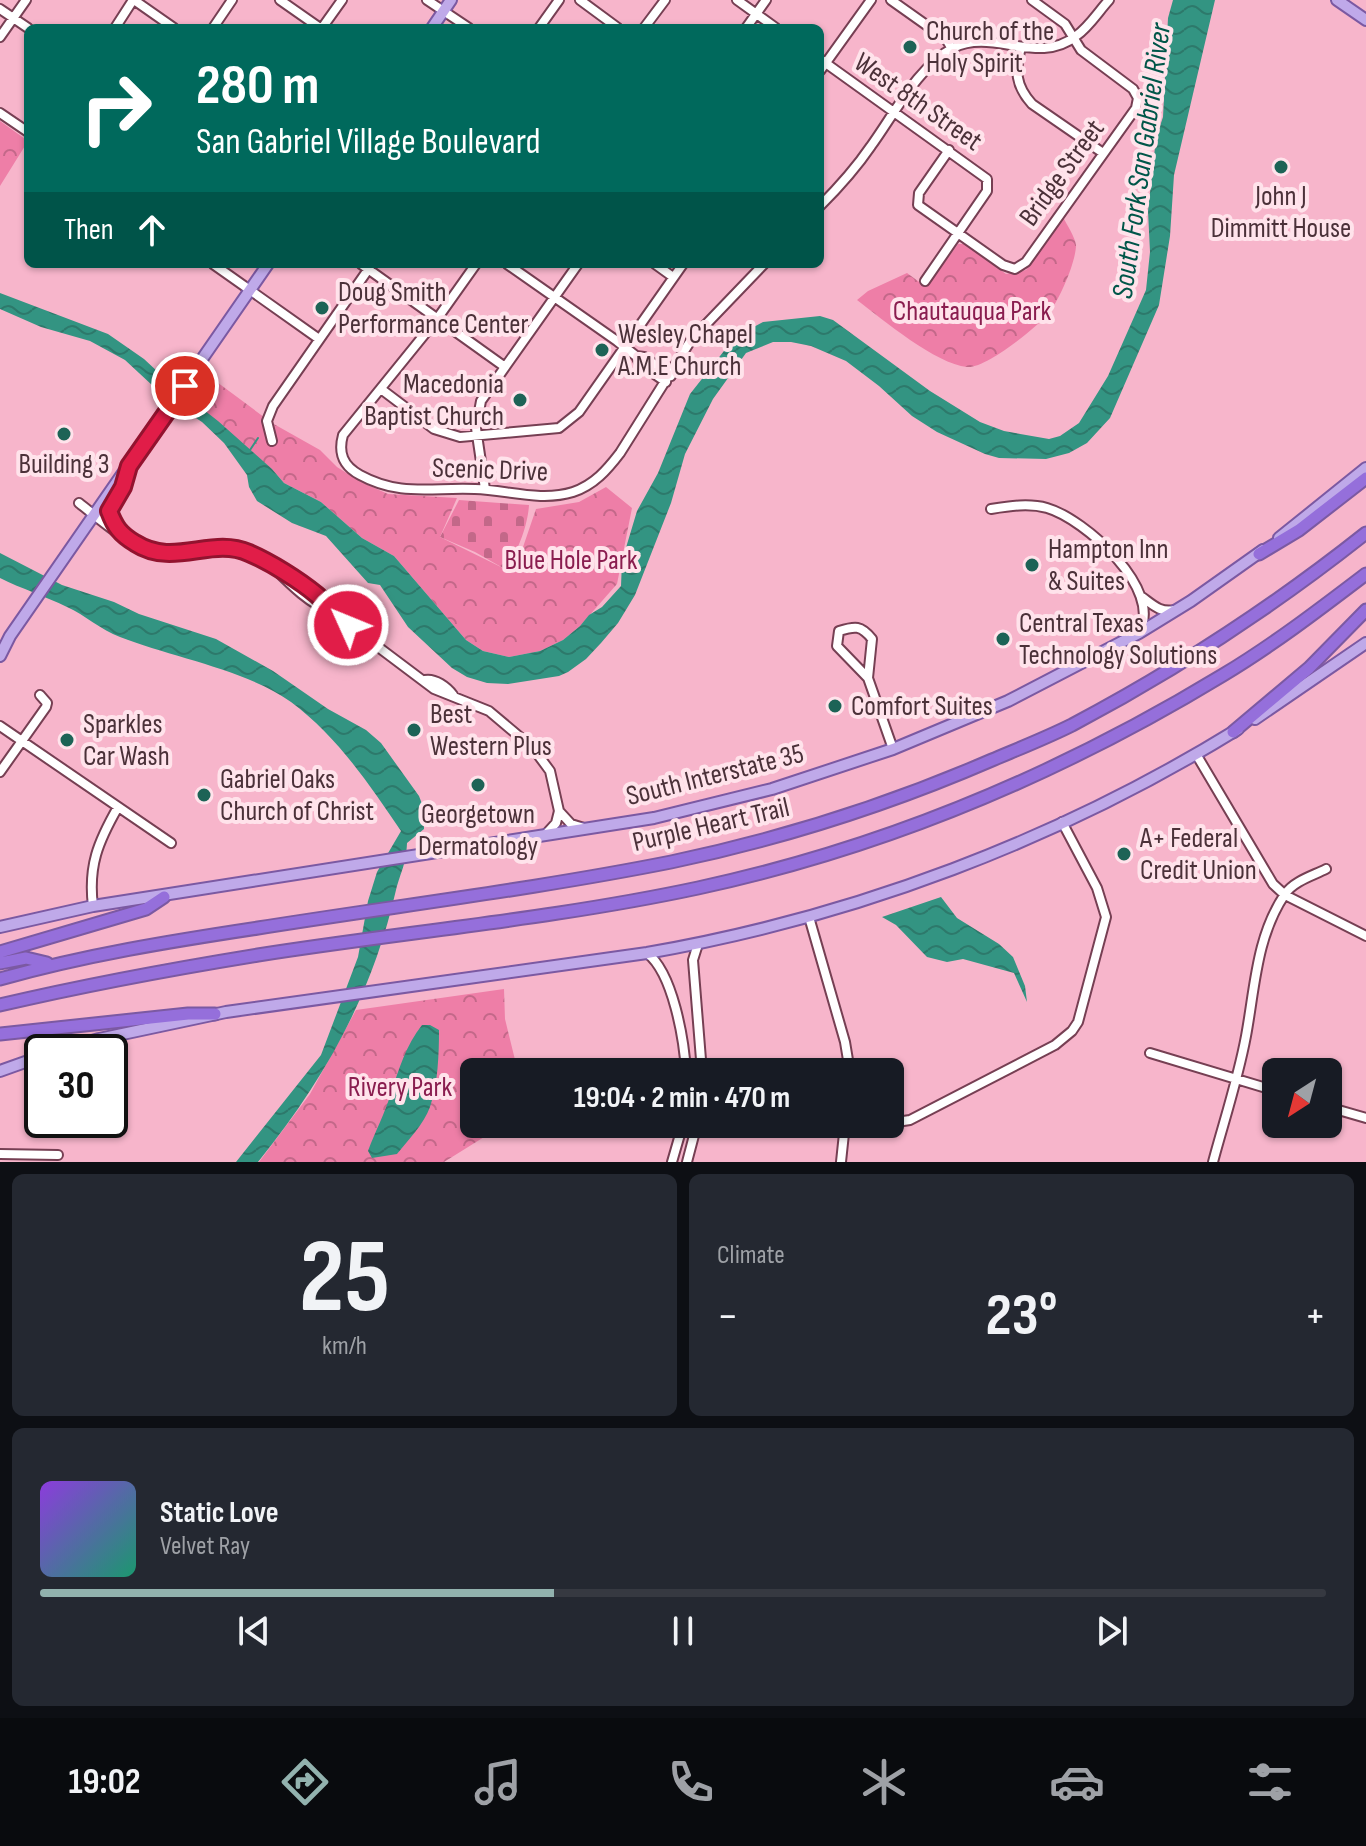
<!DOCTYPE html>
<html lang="en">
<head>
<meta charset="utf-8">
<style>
	body { margin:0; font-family:"Sofia Sans Condensed",sans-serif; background:#242831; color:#f1f3f6; height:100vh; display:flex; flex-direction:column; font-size:30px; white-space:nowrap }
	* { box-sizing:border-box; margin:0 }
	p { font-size:26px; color:#9ea1a6 }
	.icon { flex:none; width:44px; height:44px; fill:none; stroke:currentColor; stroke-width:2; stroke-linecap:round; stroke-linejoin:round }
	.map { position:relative; height:1162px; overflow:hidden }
	.side { display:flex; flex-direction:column; gap:12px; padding:12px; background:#0d0f14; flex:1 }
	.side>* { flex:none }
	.hud { position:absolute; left:24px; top:24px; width:800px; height:244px; border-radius:12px; box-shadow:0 2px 6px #0004; background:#00695c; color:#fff; overflow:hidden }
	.needle { width:52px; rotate:216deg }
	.fabs { position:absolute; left:1262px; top:1058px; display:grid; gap:16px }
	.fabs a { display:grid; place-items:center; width:80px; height:80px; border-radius:12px; background:#171b24; box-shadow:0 2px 6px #0004; font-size:40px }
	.speed { position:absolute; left:24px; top:1034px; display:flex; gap:16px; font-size:40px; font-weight:700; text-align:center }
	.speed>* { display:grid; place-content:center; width:104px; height:104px; border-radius:50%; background:#171b24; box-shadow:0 2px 6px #0004; line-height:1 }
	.speed .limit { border:4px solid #111; border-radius:12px; background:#fff; color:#111 }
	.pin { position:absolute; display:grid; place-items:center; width:68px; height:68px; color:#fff; margin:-34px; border:4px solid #fff; border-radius:50%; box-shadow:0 2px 8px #0007 }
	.me { position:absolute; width:88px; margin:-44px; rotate:314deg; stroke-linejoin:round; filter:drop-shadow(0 0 6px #0008) }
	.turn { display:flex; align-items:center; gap:28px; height:168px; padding:0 40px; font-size:36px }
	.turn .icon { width:104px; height:104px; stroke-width:2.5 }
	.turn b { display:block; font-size:56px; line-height:68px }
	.then { display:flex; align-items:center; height:76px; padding:0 40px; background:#0003; gap:16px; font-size:30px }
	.big { font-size:60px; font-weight:700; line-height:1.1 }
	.side .tile { flex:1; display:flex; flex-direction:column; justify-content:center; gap:12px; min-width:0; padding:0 28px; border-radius:12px; background:#242831 }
	.side .dial { align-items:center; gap:0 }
	.dial b { font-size:104px; line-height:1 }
	.song { display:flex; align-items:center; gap:24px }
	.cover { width:96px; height:96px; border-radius:12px; background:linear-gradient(135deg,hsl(270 70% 55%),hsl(160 70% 35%)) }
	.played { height:8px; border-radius:4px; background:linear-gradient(90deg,#92b2ae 40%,#363941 40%) }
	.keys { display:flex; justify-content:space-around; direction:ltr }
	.heat { display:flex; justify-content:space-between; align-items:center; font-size:44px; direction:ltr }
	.side .tiles { flex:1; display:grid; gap:12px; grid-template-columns:1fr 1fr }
	.tile:last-child { grid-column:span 2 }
	.trip { position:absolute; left:460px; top:1058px; width:444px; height:80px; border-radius:12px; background:#171b24; box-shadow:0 2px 6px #0004; font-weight:700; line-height:80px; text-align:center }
	.menu { display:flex; height:128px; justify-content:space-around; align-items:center; background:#090b0e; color:#9ea1a6 }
	.menu .icon { width:56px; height:56px }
	.menu .selected { color:#92b2ae }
	.menu b { font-size:36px; color:#f1f3f6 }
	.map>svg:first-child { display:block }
</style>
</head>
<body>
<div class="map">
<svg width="1366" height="1162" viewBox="0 0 1366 1162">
	<defs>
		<pattern id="cemetery-stones" width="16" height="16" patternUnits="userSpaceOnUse" patternTransform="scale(2)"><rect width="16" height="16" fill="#ee7ea7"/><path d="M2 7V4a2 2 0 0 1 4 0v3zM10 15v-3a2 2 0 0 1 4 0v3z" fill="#c36889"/></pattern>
		<pattern id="park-crowns" width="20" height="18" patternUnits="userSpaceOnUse" patternTransform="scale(2)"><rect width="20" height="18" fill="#ee7ea7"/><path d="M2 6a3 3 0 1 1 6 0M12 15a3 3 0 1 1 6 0" fill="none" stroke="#c36889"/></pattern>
		<pattern id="water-waves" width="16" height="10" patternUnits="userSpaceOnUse" patternTransform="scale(2)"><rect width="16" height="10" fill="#339482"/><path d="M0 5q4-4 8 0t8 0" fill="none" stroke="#2d796b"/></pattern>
	</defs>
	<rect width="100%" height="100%" fill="#f7b5cb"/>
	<path fill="url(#cemetery-stones)" d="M459,500L529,505C528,523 518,556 503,568L475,552L440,537Z"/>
	<path fill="url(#park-crowns)" d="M0,121L28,141L0,186Z
		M1063,217C1067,225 1075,237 1076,245C1076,262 1059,301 1048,314C1036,328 985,369 967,367C936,364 883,320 857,300L868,291L907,273L926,287L958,244H965L1006,274L1026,270Z
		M202,371L272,423L320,450L337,467L361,482L388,494L457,498L440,537L503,568L522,550L536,509L579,502L606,487L632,508L617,584L580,626L563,640L540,651L509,657L483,651L466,640L394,556L362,538L321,502L284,483L272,469L183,401Z
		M504,989L505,1019L518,1072H474V1124H505L444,1162H259L310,1094L356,1010Z"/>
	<path fill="url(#water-waves)" d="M1173,0H1215L1174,175L1170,236L1159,305L1110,418L1087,443L1069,453L1046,459L999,458L985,454L937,432L912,416L879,386L846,361L811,346L791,342H773L746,353L713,399L685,454L671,503L635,595L618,623L601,643L586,659L568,672L559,676L508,684L487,683L467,677L452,668L408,627L380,585L368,583L326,536L292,523L257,501L249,487L247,475L224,443L202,422L167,399L125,360L90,341L41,327L0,309V293L108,334L144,359L172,385L218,421L272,469L284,483L321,502L362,538L394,556L466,640L483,651L509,657L540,651L563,640L580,626L589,615L602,607L621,586L622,561L637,511L658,473L690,394L735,337L763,322L820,316L833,320L930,391L980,422L1004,431L1049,439L1060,436L1079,423L1108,376L1146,290L1150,252L1148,211L1156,138L1163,117L1168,18Z
		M0,553L62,585L114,602L139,614L216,639L273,671L328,709L366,730L381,743L419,796L424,809V829L407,843C406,865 401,871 396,890C372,995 325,1079 258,1162H236L321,1055L358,957L368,901L377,872L401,831C369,784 337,736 291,702C247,670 171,657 120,637C101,630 85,615 67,607C45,596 22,589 0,578Z
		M941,897L957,918L999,944L1013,957L1025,986L1027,1002L1014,973L963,959L947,962L927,957L896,925L882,917Z
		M422,1025H430L439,1030C439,1054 438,1084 430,1107C424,1124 408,1140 397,1154L372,1158L368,1151C375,1132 385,1113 391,1093C399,1069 406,1045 422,1025Z"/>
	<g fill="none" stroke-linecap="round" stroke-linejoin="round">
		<path stroke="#339482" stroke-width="2" d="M250,450L258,438"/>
		<g stroke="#763f53" stroke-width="12">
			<path id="minor" d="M134,0L174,28
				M280,0L320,28
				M427,0L469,28
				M580,0L618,28
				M737,0L776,28
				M891,0L946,39L952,49
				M0,9L28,28
				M115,28L133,0
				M213,28L232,0
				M322,28L342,0
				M539,28L559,0
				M644,28L665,0
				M746,28L766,0
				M0,37L26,0
				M1021,47C1015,71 1015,85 1032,104L1103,153
				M820,59L987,179V191L925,281
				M820,71L871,0
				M0,113L28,132
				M949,150L919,193L918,205L1003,265L1015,269L1026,262L1136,108L1138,98L1133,89L1081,50L1065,24L1032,0
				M820,206C839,187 856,168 871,146C893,116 919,65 953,48C993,28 1038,66 1076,36C1089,27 1098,12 1109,0
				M213,264L319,339
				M361,264L505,367
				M476,264L437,319L343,435C338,453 343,466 360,475C400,497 432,487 475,489C507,490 541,502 573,492C594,485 607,470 620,453L691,340L764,264
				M507,264L617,341L636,356L640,364L666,382
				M655,264L673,277
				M636,356L644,357L671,376
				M381,389L434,429L460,437L559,428L579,412L683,264
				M272,441L267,421L273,406L372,264
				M485,489L476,428L481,401L578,264
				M79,503C102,521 129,546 158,553C180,557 198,549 220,548C250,546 313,587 331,611
				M991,509C1010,506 1029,503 1047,508C1085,519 1164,590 1139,632
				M117,530L109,511L123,487L128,470
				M274,568C292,586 309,603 333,613L434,689L489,711L533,748L550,771L559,811L556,823L546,834
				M1142,597C1153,605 1160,613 1175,610
				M868,678L872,639C861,625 855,626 839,631L837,646L868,678L893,749
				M425,680C435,678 447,687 453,695
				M0,726L171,843
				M1196,754L1273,884L1285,895L1366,936
				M0,772L46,707L47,703L40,695
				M559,811L571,824L584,828
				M93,906C88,866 98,842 118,807
				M809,917L845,1042L850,1072
				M698,944L693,960L702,1072
				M647,953C673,973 684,1039 686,1072
				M1150,1053L1276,1091
				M1328,1107L1366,1118
				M890,1123L910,1120L1055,1045L1072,1031L1078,1022L1106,917L1097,888L1062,822
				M0,1154L58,1155
				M672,1162L683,1124
				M687,1162L697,1124
				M841,1162L845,1124
				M1213,1162C1224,1121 1238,1079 1246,1036C1255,988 1256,937 1285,894C1294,881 1312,876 1326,869"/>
		</g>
		<g stroke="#7b59a2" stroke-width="14">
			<path id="major" d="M1337,0L1366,20
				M432,28L451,0
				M1279,538L1366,468
				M0,656L10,636L268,264
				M1255,719L1366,643
				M0,927L93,906L654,818L772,789L893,749L1008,701L1139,633L1191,601L1263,550
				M54,1052L99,1039L226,1012L647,953C855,917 1058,840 1238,729
				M0,1071L42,1056"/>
		</g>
		<g stroke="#7b59a2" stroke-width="15">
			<path id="highway" d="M1259,554L1299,530L1366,478
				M1233,732L1309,668L1366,610
				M0,952L146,909L164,897
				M0,963L26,958L47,963
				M0,979C85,955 172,941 258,928C396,906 535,889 671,862C781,839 888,805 992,760C1018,749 1046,738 1072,725C1176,670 1274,606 1366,533
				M0,1005C85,985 172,969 258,955C404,932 553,919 698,888C884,848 1060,774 1223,675C1273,645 1320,609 1366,574
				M0,1034L188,1014H215"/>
		</g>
		<use href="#minor" stroke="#fff" stroke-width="8"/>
		<use href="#major" stroke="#bfa9e9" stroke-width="10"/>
		<use href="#highway" stroke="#956fdb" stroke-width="11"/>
	</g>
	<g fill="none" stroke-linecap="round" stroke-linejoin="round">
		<g stroke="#92132f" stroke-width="20">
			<path id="route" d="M185,386L129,466L123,487L109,511C115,527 120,534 135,543C174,568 211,536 249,553C270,562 299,580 317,595C328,605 336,616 348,625"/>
		</g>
		<use href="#route" stroke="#e11d48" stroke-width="14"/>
	</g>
	<g fill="#1d6356" stroke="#ffe3eb" stroke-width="3">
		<circle cx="910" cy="47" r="8"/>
		<circle cx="1281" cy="167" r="8"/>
		<circle cx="322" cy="308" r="8"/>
		<circle cx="602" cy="350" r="8"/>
		<circle cx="520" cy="400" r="8"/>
		<circle cx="64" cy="434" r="8"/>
		<circle cx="1032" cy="565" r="8"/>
		<circle cx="1003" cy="639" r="8"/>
		<circle cx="835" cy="706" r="8"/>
		<circle cx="414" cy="730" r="8"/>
		<circle cx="67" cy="740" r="8"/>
		<circle cx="478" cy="785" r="8"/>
		<circle cx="204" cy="795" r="8"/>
		<circle cx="1124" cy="854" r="8"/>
	</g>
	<g text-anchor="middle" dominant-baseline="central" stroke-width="8" stroke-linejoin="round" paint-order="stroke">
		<g font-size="28" fill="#4b3139" stroke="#ffe3eb" text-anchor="start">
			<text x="926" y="31">Church of the<tspan x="926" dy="32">Holy Spirit</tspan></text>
			<text x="1281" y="196" text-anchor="middle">John J<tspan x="1281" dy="32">Dimmitt House</tspan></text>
			<text x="338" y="292">Doug Smith<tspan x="338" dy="32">Performance Center</tspan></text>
			<text x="618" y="334">Wesley Chapel<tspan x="618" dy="32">A.M.E Church</tspan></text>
			<text x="504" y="384" text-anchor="end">Macedonia<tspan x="504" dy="32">Baptist Church</tspan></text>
			<text x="64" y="464" text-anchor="middle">Building 3</text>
			<text x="1048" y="549">Hampton Inn<tspan x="1048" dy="32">&amp; Suites</tspan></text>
			<text x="1019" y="623">Central Texas<tspan x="1019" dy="32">Technology Solutions</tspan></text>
			<text x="851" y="706">Comfort Suites</text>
			<text x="430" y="714">Best<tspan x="430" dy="32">Western Plus</tspan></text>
			<text x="83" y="724">Sparkles<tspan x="83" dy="32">Car Wash</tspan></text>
			<text x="220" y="779">Gabriel Oaks<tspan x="220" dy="32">Church of Christ</tspan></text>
			<text x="478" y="814" text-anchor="middle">Georgetown<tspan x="478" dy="32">Dermatology</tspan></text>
			<text x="1140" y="838">A+ Federal<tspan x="1140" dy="32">Credit Union</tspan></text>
		</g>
		<g font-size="28" fill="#4b3139" stroke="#ffe3eb">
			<text transform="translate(918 102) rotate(35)">West 8th Street</text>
			<text transform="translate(1062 173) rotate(-54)">Bridge Street</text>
			<text transform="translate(490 470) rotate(2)">Scenic Drive</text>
			<text transform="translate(715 775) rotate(-14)">South Interstate 35</text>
			<text transform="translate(711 825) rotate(-13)">Purple Heart Trail</text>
		</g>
		<g font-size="28" fill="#8a1d4f" stroke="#ffe3eb">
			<text x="972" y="311">Chautauqua Park</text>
			<text x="571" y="560">Blue Hole Park</text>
			<text x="400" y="1087">Rivery Park</text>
		</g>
		<g font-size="30" font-style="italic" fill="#005649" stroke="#ffe3eb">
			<text transform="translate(1142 161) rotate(-82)">South Fork San Gabriel River</text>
		</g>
	</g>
</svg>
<div class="fabs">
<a><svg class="needle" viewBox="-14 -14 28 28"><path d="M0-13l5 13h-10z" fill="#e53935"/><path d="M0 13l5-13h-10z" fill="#9ea1a6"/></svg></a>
</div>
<div class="speed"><div class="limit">30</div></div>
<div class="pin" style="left:185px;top:386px;background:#d93025"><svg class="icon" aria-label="arrive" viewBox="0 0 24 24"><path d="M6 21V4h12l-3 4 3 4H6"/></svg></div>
<svg class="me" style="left:348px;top:625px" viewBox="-20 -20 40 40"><circle r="17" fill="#e11d48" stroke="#fff" stroke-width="3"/><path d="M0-11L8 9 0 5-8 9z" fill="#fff"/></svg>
<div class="trip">19:04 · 2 min · 470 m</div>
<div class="hud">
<div class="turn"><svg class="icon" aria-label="right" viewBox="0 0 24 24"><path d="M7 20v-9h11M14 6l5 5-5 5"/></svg><div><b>280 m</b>San Gabriel Village Boulevard</div></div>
<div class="then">Then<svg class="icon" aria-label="ahead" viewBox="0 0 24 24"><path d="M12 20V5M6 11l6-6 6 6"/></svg></div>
</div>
</div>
<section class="side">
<div class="tiles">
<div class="tile dial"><b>25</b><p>km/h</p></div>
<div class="tile"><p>Climate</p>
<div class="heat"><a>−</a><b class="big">23°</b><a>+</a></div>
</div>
<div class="tile">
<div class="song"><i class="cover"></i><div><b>Static Love</b><p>Velvet Ray</p></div></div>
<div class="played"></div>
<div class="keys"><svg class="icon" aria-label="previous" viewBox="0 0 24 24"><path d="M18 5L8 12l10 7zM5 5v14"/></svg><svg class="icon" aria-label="pause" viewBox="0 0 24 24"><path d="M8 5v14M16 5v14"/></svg><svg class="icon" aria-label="next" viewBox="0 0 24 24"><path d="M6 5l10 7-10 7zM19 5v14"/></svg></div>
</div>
</div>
</section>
<nav class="menu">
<b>19:02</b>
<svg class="icon selected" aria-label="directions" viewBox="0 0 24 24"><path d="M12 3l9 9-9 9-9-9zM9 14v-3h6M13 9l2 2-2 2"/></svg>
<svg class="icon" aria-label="music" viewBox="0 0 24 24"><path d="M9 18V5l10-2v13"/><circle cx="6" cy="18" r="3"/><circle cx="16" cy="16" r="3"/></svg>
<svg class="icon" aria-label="phone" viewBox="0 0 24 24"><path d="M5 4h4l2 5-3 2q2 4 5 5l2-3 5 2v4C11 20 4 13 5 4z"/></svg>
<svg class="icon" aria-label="climate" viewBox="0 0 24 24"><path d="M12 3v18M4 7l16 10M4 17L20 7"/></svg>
<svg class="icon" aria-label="car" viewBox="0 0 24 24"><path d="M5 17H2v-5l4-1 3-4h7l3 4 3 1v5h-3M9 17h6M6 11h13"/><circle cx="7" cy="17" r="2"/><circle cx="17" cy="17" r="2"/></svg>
<svg class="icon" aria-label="filters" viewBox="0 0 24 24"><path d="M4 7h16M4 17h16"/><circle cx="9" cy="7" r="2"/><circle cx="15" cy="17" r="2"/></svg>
</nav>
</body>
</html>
